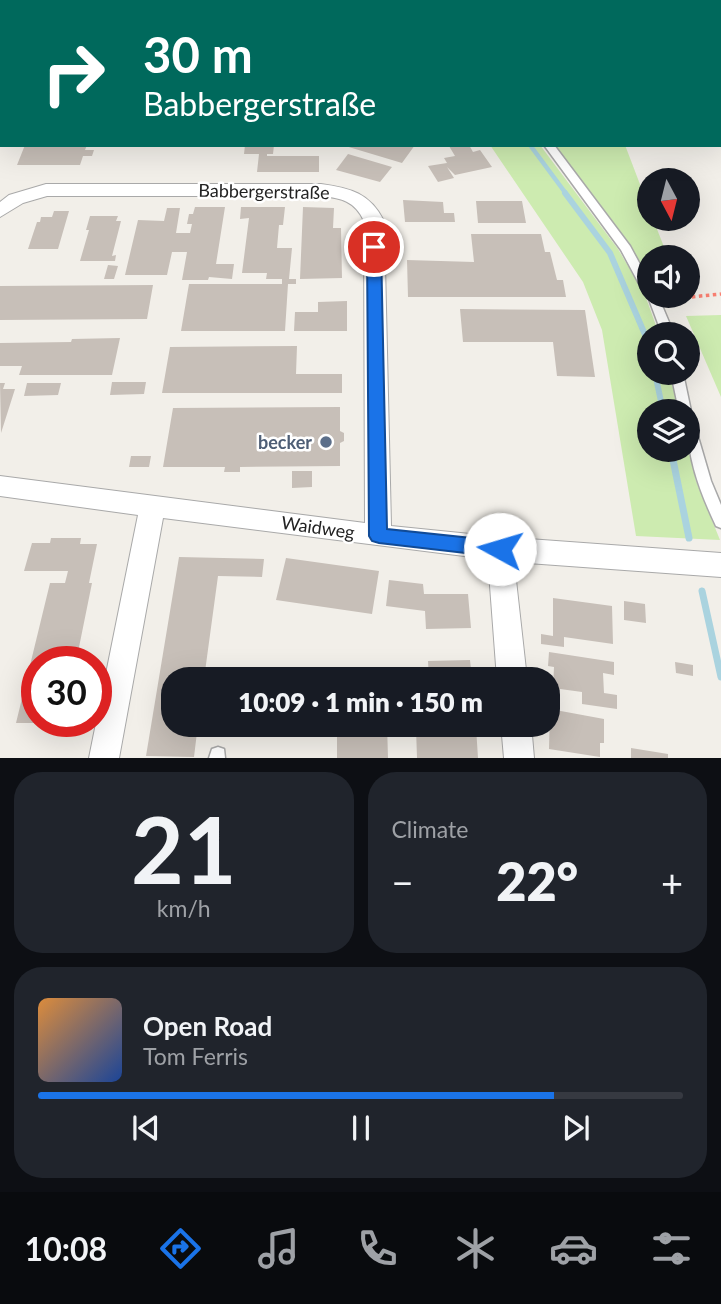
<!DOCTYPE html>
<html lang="en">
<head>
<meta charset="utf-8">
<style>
	body { margin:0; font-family:Lato,sans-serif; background:#20242c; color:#f1f3f6; height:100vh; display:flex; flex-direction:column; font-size:26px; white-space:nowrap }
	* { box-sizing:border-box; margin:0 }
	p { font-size:23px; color:#9ea1a6 }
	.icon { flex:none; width:38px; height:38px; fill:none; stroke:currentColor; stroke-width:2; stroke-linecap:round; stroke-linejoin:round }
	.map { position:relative; height:758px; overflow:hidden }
	.sheet { display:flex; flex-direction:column; gap:14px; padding:14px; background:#0d0f14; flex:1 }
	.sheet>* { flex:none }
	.guide { position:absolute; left:0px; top:0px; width:721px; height:147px; box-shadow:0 7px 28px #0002; background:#00695c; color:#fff; overflow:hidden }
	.needle { width:46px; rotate:173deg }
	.buttons { position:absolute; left:637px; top:168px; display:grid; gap:14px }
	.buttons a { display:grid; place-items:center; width:63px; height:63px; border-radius:50%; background:#171b24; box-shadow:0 7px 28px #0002; font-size:35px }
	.speed { position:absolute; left:21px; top:646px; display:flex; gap:14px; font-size:35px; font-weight:700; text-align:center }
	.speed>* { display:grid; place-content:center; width:91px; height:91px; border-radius:50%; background:#171b24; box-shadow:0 7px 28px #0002; line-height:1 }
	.speed .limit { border:10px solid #d22; background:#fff; color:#111 }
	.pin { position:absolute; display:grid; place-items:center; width:60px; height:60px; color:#fff; margin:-30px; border:4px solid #fff; border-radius:50%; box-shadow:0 2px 7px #0007 }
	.me { position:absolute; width:77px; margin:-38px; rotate:276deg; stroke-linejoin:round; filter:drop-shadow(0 0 5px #0008) }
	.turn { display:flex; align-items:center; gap:24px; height:147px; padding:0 28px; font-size:32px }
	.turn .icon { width:91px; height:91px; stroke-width:2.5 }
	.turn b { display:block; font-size:49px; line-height:60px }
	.big { font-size:52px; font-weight:800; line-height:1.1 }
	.sheet .tile { flex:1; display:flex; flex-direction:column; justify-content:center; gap:10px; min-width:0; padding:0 24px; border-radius:28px; background:#20242c }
	.sheet .dial { align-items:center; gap:0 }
	.dial b { font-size:91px; line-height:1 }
	.song { display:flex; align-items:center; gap:21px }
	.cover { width:84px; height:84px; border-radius:10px; background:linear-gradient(135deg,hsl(30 70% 55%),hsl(220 70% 35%)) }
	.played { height:7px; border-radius:4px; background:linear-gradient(90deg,#1a73e8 80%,#363941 80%) }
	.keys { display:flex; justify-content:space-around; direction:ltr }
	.heat { display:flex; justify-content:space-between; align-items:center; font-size:38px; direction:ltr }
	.sheet .tiles { flex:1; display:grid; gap:14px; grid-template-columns:1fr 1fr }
	.tile:last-child { grid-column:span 2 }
	.trip { position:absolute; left:161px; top:667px; width:399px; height:70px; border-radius:28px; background:#171b24; box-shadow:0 7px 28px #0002; font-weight:800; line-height:70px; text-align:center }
	.dock { display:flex; height:112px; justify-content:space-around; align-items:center; background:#090b0e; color:#9ea1a6 }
	.dock .icon { width:49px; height:49px }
	.dock .on { color:#1a73e8 }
	.dock b { font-size:32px; color:#f1f3f6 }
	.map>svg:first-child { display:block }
</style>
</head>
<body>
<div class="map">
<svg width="721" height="758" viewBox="0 0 721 758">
	<rect width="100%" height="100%" fill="#f2efe9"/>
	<path fill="#cdebb0" d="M490,145H540L618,249L645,295L659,334H649V373H669L679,411H649V450L688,448L696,481L720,540L636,536L602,330L583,282Z
		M552,145H625L649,208V219H653L668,257H649V264L640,265L584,185Z
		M721,315V397L686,316Z"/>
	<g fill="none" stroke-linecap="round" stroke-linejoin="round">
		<path stroke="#aad3df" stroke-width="4.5" d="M530,145L567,195"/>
		<path stroke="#aad3df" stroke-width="6" d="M565,193L610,253L649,344
			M655,373L663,411"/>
		<path stroke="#aad3df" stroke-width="7" d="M671,450L689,538
			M702,591L721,677"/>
	</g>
	<path fill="#c7bfb8" d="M25,145H87L85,150H94L92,156H83L80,165H17Z
		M245,145H274L273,154H267V156H319V172H257L259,154H244Z
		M342,145H415L402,163Z
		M469,145L473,152L480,150L492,167L455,175L447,167L454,178L438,182L428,166L447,163L444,158L455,156L449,146Z
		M348,154L392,167L380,182L336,170Z
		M403,200L443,202L444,213H454L455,222H405Z
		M476,201H522L526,223H478Z
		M195,207H225L216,264H234L232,279L209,277L208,280H182L187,252H172L167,275H125L138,220L164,221L167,208H180L176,233H190L192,224H187L189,214H193Z
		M241,207H285L283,225H279L277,248H292L289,279H296V284H288L285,331H181L189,284H282V279H266L267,273H242L249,218L240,219Z
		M303,207L334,208L333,228H341L342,278L300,279Z
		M54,211H69L58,249H28L37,222H40L41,217H52Z
		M90,216H118L116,221H121L112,256L116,255L115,261H80L89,230H86Z
		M471,234H541L545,252H550L557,280H563L566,297H408L407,260L474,262Z
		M108,265L118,266L114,279H104Z
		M153,285L147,319L0,320V286Z
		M347,301V331H294L295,312H318V302Z
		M460,309L585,310L595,377L557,376L553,342H463Z
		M120,338L112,375H19L22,366H0V343L71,342L72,339Z
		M297,346L296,374H342V393H162L170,347Z
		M112,382H146L144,394L110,395Z
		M0,383H5L3,389H15L1,433Z
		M27,383H61L58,395L24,396Z
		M340,407V431L344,433V441L340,443V466L240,467V472H224L225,467H163L173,408Z
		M131,456H151L149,467H129Z
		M292,471H312V487L292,488Z
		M51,538H81L80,544H97L89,583H92L76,662H37V723H16L50,583H65L68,571H24L32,543H50Z
		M179,557L264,559L262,577L218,576L204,679H173V724H198L194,757L146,756Z
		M286,558L379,571L372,614L276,600Z
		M389,580L423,584L424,594H468L471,628L426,629L425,611L386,606Z
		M553,598L612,606L613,644L564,637V647L541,644V634L553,636Z
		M624,601L645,604L646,623L624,620Z
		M549,652L614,662V675L603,673L604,693L617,695V709L582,704V692L553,688L554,667L548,666Z
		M470,660L472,679H429L428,661Z
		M675,662L693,665V676L676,673Z
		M550,709L604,719V743H600V757L549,749Z
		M337,724H387L388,758H337Z
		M420,724H431V727H476L478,758H417L416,728H420Z
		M631,748L668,754V758H631Z"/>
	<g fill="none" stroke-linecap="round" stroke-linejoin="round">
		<g stroke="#a9a9a9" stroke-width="3">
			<path id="lane" d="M27,0H39L38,2H25Z
				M149,0H157L147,2Z
				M171,0H181L183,2H172Z
				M453,0H461L460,2H452Z
				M0,8H2V13H0Z
				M544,145H554L630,246L649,281V296H658L674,334H662L647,294L643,291L621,250Z
				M671,373H683L691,411L689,414L688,415V411H679Z
				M688,418L693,419L694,423L711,481L721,505V528L716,526C700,492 686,456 688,418Z
				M218,747L224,749L225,758H209L212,749Z"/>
		</g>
		<g stroke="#a9a9a9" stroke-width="2">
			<path id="street" d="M69,0H87L68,2Z
				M2,20V30L0,31V21Z
				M46,184H321C350,188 370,193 384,221L391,526L500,537L721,553V577L514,562L527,679H497L488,559L163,518L119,758H89L138,515L0,496V476L365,523L364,221C355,201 341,198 321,196H47L23,203L0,217V202L9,195Z
				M501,724H531L534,758H504Z"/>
		</g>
		<path stroke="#fa8072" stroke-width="2.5" stroke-dasharray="2.5 2.5" stroke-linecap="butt" d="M298,0L301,2
			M317,0L319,2"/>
		<path stroke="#fa8072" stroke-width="3.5" stroke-dasharray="3.5 3.5" stroke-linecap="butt" d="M671,299L721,294"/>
		<use href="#lane" fill="#fff" fill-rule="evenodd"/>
		<use href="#street" fill="#fff" fill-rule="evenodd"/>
		<path stroke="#707070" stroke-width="2" d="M70,2L75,0"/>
	</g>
	<path fill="#1a73e8" stroke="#114b97" stroke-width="2" d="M374,242L381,247L387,529L500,541L506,543L509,549L506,554L500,557L379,543L372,541L369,536L367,247Z"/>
	<circle fill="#5c6f8a" stroke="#fff" stroke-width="2.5" cx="326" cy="442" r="7"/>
	<g text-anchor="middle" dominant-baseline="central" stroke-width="5" stroke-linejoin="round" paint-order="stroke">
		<g font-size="18" fill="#222" stroke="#fff">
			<text transform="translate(264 191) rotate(1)">Babbergerstraße</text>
			<text transform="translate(318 527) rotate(8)">Waidweg</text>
		</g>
		<g font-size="18" font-weight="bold" fill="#4e5e75" stroke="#fff" text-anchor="end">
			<text x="312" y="442">becker</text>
		</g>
	</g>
</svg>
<div class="buttons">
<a><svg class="needle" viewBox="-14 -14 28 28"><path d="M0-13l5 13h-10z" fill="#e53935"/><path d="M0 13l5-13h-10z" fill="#9ea1a6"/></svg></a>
<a><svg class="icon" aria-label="sound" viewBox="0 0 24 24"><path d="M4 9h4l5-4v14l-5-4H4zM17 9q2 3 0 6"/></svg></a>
<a><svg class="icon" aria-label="search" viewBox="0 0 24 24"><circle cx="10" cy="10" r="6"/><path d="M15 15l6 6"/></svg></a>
<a><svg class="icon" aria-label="layers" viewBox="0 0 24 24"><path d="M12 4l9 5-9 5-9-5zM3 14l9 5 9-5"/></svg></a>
</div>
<div class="speed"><div class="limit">30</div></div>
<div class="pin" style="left:374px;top:247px;background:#d93025"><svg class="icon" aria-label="arrive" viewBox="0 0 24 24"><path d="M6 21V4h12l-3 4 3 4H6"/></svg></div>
<svg class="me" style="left:500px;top:549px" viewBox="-20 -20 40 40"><circle r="19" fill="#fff"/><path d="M0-13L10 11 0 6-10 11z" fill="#1a73e8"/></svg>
<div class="trip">10:09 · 1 min · 150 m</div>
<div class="guide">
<div class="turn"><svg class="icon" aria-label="right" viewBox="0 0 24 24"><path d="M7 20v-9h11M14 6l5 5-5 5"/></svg><div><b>30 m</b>Babbergerstraße</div></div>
</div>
</div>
<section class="sheet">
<div class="tiles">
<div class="tile dial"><b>21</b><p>km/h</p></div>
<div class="tile"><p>Climate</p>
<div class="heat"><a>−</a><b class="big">22°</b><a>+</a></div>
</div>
<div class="tile">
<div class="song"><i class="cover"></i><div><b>Open Road</b><p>Tom Ferris</p></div></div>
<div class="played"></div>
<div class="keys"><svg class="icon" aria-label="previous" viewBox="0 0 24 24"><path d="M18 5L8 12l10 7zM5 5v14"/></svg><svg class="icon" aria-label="pause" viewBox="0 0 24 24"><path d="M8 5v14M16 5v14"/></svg><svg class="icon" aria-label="next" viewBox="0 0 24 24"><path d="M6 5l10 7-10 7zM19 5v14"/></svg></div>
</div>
</div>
</section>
<nav class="dock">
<b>10:08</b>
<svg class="icon on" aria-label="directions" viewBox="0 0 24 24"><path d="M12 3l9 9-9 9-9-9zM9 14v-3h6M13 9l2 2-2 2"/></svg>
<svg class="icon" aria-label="music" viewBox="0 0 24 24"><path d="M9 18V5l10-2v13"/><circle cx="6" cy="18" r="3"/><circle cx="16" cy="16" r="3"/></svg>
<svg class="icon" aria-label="phone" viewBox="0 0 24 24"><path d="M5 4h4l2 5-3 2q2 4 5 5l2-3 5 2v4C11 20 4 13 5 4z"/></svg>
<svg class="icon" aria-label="climate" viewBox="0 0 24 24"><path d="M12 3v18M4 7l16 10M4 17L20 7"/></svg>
<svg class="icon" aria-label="car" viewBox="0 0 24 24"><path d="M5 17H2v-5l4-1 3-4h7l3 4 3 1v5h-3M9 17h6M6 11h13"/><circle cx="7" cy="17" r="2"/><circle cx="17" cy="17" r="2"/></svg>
<svg class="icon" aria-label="filters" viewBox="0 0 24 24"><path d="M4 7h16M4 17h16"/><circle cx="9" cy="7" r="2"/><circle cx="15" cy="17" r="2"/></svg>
</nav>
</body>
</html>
